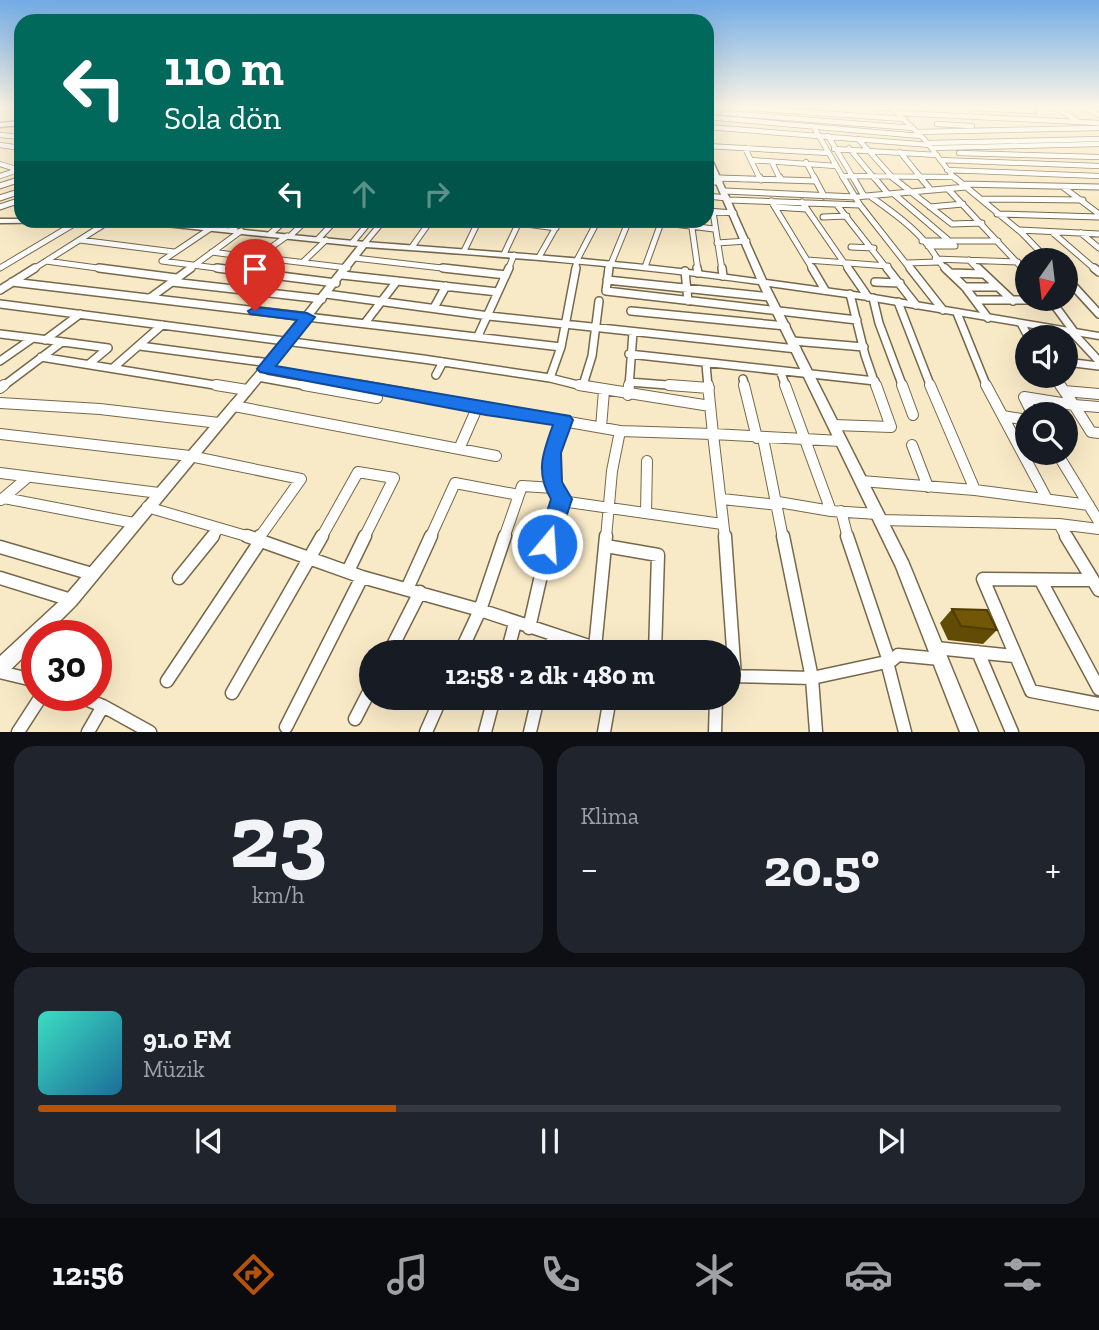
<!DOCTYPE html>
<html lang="tr">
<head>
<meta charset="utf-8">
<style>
	body { margin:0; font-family:"Zilla Slab",serif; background:#20242c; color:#f1f3f6; height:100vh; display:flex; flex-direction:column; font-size:26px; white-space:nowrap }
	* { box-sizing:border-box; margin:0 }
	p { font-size:23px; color:#9ea1a6 }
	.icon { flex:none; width:38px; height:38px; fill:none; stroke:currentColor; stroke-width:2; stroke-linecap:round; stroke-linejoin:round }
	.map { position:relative; height:732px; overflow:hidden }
	.side { display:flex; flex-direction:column; gap:14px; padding:14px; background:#0d0f14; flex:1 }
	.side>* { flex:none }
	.guide { position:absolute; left:14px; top:14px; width:700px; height:214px; border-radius:21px; box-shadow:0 7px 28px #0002; background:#00695c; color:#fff; overflow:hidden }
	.needle { width:46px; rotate:194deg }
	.controls { position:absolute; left:1015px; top:248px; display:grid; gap:14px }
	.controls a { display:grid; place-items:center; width:63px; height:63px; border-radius:50%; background:#171b24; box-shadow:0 7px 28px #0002; font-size:35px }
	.speed { position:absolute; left:21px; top:620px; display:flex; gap:14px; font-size:35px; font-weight:700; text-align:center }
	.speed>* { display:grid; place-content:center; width:91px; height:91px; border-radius:50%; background:#171b24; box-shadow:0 7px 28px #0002; line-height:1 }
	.speed .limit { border:10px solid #d22; background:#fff; color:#111 }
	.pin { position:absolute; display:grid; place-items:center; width:60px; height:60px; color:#fff; margin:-72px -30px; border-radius:50% 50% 50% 0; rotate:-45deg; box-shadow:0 0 7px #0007 }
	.pin .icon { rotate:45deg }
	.me { position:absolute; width:77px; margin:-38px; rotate:18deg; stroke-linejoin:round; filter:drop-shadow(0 0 5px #0008) }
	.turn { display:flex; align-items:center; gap:24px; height:147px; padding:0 35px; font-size:32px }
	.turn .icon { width:91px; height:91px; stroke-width:2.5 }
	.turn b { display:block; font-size:49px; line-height:60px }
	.lanes { display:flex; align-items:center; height:66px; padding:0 35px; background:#0003; justify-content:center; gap:35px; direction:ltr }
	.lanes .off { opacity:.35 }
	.big { font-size:52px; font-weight:700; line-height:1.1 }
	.side .tile { flex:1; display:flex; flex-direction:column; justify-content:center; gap:10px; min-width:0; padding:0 24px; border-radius:21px; background:#20242c }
	.side .dial { align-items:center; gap:0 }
	.dial b { font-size:91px; line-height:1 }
	.song { display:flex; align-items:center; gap:21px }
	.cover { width:84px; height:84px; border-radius:10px; background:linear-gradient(135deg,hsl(170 70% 55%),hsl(200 70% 35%)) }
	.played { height:7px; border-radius:4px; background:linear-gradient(90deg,#b45309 35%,#363941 35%) }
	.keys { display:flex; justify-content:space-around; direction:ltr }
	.heat { display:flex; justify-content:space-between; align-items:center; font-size:38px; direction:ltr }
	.side .tiles { flex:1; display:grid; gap:14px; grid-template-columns:1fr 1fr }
	.tile:last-child { grid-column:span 2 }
	.trip { position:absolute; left:359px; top:640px; width:382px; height:70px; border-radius:35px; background:#171b24; box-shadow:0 7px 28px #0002; font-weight:700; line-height:70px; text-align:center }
	.menu { display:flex; height:112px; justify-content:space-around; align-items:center; background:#090b0e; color:#9ea1a6 }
	.menu .icon { width:49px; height:49px }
	.menu .current { color:#b45309 }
	.menu b { font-size:32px; color:#f1f3f6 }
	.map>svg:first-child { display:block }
</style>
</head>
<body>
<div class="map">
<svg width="1099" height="732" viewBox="0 0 1099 732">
	<rect width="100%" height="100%" fill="#f9eac7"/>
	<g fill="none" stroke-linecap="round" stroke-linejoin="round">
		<g stroke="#76684a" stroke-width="6">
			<path id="minor-far4" d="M749,108L904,119
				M881,108H893
				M892,108L925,140L955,179
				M972,108L1034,111
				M1057,108L1076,120
				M1087,108L1099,115
				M724,113L913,128
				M898,113L1099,123
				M707,117L920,136
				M937,124L972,126
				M813,126L844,179
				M707,127L930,145
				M917,132L1099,128
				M0,135L21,137
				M828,136L854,179
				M859,140L894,179
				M928,143L1099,139
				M0,145L21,148
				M707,146L828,153
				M745,148L760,179
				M849,148L875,179
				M932,148L1099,144
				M834,149L937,155
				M900,152L922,179
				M959,153L1099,157
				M751,160L836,166
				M940,160L1099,166
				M772,162L780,179
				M806,162L815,179
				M0,164L19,170
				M947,170L1099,176
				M0,176L21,169
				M842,176L952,177
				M718,178L746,179"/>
		</g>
		<g stroke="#76684a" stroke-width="7">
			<path id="minor-far3" d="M760,177L761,180
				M780,177L781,180
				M814,177L824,196
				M843,177L860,205L911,270
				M853,177L864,196
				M874,177L888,194
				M892,177L952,224L982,223
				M920,177L931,190
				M954,177L1022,233L1049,261
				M718,178L816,181
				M707,182H720
				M962,184L1099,187
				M0,186L21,179
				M1063,187L1099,214
				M948,189L1024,270
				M724,191L855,197L966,187
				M894,194L947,239
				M707,196L727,198
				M870,196C891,211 914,227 930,248C936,256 939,262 946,270
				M0,198L21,191
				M981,199L1083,200
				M728,200L860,205
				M771,201L813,270
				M802,202L849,270
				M837,205L888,270
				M0,207L21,200
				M775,207L806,209
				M930,207L963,204
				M707,211L734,213
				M713,212L722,270
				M997,214L1099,217
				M823,217L847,216
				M641,220L714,229
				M519,223L556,228
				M197,226L205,220
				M211,228L162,261L231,270
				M692,228L698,270
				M231,230L244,220
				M1020,230L1099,234
				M1052,232L1096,270
				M1081,233L1099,248
				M270,234L286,220
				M290,236L307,220
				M318,239L336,220
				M80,240L174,252
				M922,241H998
				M352,243L371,220
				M717,243L747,241
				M364,244L384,220
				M928,246H955
				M412,247L431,220
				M851,247L874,248
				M464,251L479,220
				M212,252L256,258L287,236
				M504,254L520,220
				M539,257L560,220
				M355,258L459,270
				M273,259L348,268
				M935,259L1018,262
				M807,260L888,266
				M969,260L979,270
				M46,261L112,270
				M303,262L326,240
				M907,263L938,262
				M611,264L629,220
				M645,267L662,220
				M0,268L79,221
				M32,270L111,220
				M188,270L241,231
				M508,270L514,255
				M575,270L577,260L598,220
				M608,270L609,264"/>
		</g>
		<g stroke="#76684a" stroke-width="10">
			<path id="minor-far2" d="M99,268L176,278
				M217,268L336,283
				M443,268L506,275
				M609,268L606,291L857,320
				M697,268L698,273
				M722,268L723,276
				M812,268L825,290
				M848,268L868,297
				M887,268L916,305
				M910,268L943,310
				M945,268L965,287L988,318
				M978,268L1013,301
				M1022,268L1027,273
				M1094,268L1099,272
				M685,271L688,301
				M951,273L983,274
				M342,275L498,292
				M1066,278L1099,314
				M607,280L770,297
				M12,282L561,347
				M172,282L322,299
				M875,282L900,283
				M965,287H997
				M0,290L35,268
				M326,294L489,316L797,349
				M850,294L865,355L876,387
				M150,298L191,268
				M873,298L879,323L903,387
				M1050,299L1075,333
				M977,300H1051
				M898,302L931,387
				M0,304L423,359L550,378L586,387
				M435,306L446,286
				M631,311L786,326
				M957,313L987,387
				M365,323L397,281
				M1022,325L1029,338
				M1072,332L1099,361
				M0,334L33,338
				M478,336L509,268
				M45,340L80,314
				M793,341L864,347
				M140,346L270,363
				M629,354L875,381
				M41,357L227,387
				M0,361L33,338L108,348L89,364
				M1066,362L1099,366
				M706,364L708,387
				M113,368L162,325
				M265,369L367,387
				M781,373L786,387
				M436,375L443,362
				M1053,376L1061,387
				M258,377L313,387
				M550,378L561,347L576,268
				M743,379L745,387
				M629,382L693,387
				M583,385L592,356L599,301
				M2,387L62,342
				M629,387L633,332"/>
		</g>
		<g stroke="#76684a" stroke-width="12">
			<path id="minor-far1" d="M216,385L247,390
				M304,385L377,398
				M357,385L620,431L713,434L708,385
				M579,385L710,406
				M669,385L709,388
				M744,385L757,438
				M785,385L831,511
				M902,385L913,415
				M930,385L975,490
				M986,385L1047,499
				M0,388L4,385
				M1064,391L1099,394
				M628,395L629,385
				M0,403L100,409L219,423
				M1074,405L1091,432L1099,433
				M1074,405L1099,407
				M234,406L496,456
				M1033,415L1024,397L1074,405L1060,385
				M1003,416L1027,420
				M834,425L891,427L876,385
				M601,427L604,391
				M0,434L190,456L301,479L259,538
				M763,438L783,538
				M912,445L928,487
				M459,449L477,408
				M1057,453L1099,522
				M0,473L159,493
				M861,481L975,490L1089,505
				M4,498L134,523
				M722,499L778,505
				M1,500L28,477
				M561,501L722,524
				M778,502L831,511L877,514
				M147,507L253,538
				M841,511L848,538
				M646,513L647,461
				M880,520L1059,524L1099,529
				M1059,524L1067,538
				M211,538L219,528
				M321,538L358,472L394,478L364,538
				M430,538L455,483L519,495
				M504,538L522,486L554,488
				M549,538L561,501C559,493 554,489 552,481C548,461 557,438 564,420
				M606,538L612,471L620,431
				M725,538L713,434L841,441"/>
		</g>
		<g stroke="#76684a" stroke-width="15">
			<path id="minor" d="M247,536L362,577L480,610L610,653
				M725,536L735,677
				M783,536L812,678L816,732
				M847,536L889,661
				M1066,536L1099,590
				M258,539L260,536
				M606,546L658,555L655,653
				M0,547L92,574
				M348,571L365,536
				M0,578L71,600
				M179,578L213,536
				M1091,580L983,579L1031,691L1099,704
				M1041,581L1099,689
				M407,589L431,536
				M529,628L550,536
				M595,648L606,536
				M936,648L1014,656
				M978,652L1012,732
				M389,653L420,592
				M460,653L480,610L505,536
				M507,653L515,623
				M549,653L554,635
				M887,662L905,732
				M0,672L37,681
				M728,676L812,678L891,661L898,655L940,659
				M167,681L261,540
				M232,693L322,536
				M75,695L103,706L150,732
				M355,719L371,688
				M286,727L362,577
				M18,732L42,695
				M88,732L103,706
				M426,732L441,698
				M485,732L494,698
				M530,732L538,698
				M604,732L610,698
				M715,732L716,698"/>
		</g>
		<g stroke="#76684a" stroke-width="3">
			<path id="major" d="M21,121V125L0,127V123Z
				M707,153L710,155L766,280L868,294L1099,333V339L868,300L769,286L908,561L978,732H960L896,567L759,284C629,266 497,256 366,247L274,365L76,605L46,635H37V644L6,674L0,676V656L66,595L266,361L358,246L127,222L124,220H154C225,228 295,236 366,242C496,252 627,260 757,279L707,162Z
				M0,219H21V220H104L101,222L0,223Z"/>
		</g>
		<use href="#minor-far4" stroke="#fff" stroke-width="4.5"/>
		<use href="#minor-far3" stroke="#fff" stroke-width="5"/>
		<use href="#minor-far2" stroke="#fff" stroke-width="7"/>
		<use href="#minor-far1" stroke="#fff" stroke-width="10"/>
		<use href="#minor" stroke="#fff" stroke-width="12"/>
		<use href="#major" fill="#fff" fill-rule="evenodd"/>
	</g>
	<path fill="#624b05" d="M952,609L997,630L983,644L948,640L940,623Z"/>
	<path fill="#725706" stroke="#503d04" stroke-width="2" d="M952,609L987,610L997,630L961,626Z"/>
	<linearGradient id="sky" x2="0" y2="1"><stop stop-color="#73ace6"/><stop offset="0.51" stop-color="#fcf6e6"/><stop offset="1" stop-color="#fcf6e6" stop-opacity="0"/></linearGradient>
	<rect width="1099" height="210" fill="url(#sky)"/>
	<path fill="#1a73e8" stroke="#114b97" stroke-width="2" d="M255,307L307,313L315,317L276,366L570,416L573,420L561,453L562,482L572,499L555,551L547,554L540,551L537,544L551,499C535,472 543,452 553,425L486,415L260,372L257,369L260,365L297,320L250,314L248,311Z"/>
</svg>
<div class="controls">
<a><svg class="needle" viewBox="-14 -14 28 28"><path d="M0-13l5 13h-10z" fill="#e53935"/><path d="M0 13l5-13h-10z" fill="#9ea1a6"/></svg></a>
<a><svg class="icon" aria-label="sound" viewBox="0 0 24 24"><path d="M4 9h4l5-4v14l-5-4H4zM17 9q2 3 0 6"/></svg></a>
<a><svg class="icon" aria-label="search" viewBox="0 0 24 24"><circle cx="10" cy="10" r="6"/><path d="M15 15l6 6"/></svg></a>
</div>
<div class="speed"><div class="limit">30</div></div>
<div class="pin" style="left:255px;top:311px;background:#d93025"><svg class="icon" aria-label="arrive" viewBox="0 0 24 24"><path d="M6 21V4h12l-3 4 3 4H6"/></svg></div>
<svg class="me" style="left:547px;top:544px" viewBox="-20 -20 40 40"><circle r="17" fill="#1a73e8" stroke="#fff" stroke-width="3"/><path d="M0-11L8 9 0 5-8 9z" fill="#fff"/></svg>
<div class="trip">12:58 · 2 dk · 480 m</div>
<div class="guide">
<div class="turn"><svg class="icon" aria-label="left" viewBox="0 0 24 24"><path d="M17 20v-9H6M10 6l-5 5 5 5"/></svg><div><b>110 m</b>Sola dön</div></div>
<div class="lanes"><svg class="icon" aria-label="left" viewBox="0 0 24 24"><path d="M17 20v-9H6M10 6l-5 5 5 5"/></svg><svg class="icon off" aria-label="ahead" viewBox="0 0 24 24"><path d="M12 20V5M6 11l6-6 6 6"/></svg><svg class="icon off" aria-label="right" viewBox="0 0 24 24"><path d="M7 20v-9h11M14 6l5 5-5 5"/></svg></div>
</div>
</div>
<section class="side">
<div class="tiles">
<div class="tile dial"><b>23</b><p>km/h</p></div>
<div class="tile"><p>Klima</p>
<div class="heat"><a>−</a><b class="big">20.5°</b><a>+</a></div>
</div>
<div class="tile">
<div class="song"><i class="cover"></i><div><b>91.0 FM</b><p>Müzik</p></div></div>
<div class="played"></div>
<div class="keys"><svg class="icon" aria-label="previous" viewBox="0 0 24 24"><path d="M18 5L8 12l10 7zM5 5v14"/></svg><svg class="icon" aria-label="pause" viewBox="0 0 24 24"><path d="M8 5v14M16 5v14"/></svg><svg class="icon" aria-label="next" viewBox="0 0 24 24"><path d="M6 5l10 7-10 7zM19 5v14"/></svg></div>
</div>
</div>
</section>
<nav class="menu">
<b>12:56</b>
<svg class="icon current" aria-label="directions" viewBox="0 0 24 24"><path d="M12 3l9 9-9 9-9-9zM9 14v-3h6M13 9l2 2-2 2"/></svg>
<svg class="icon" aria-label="music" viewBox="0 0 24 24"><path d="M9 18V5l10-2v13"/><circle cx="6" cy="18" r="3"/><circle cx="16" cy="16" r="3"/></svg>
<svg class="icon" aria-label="phone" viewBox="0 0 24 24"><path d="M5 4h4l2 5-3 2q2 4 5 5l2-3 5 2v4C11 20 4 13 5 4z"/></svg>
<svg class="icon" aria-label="climate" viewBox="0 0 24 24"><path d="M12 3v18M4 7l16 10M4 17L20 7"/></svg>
<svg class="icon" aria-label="car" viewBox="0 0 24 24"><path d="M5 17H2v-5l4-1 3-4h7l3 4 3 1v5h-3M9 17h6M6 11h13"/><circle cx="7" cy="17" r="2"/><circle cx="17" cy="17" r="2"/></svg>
<svg class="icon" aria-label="filters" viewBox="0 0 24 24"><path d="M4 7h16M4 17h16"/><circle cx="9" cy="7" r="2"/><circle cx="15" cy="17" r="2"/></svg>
</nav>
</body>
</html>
